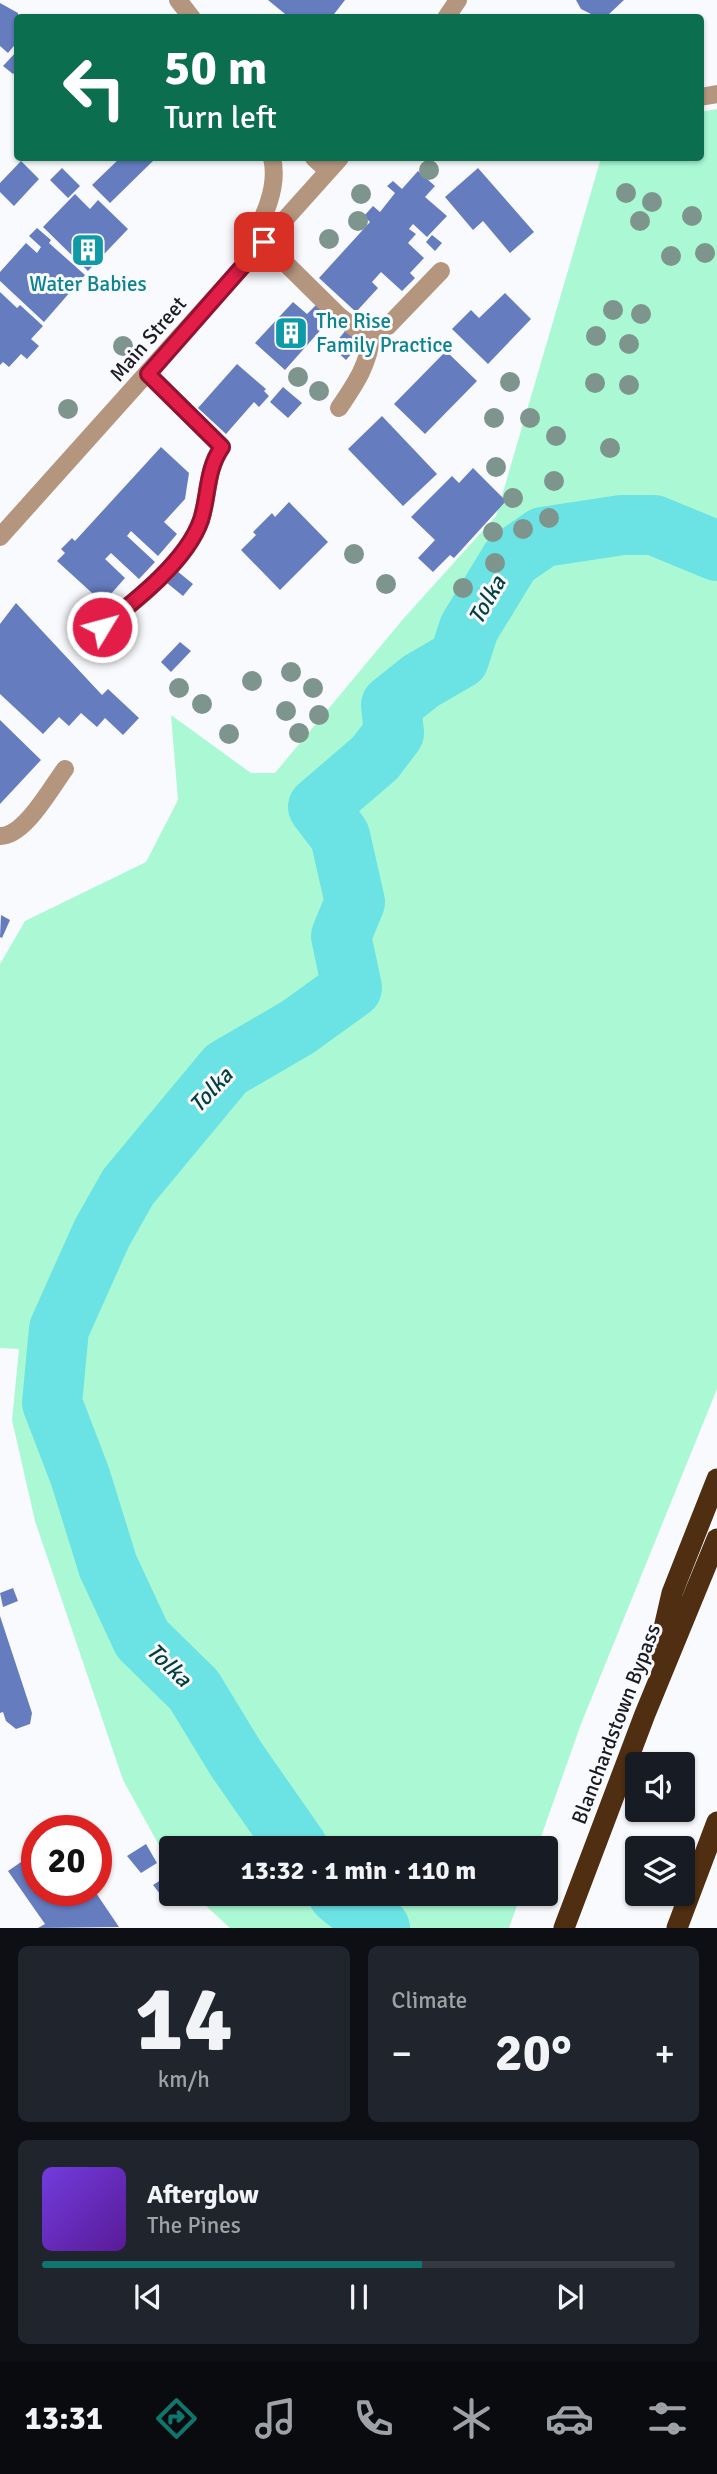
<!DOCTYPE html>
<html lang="en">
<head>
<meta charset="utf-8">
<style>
	body { margin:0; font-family:Signika,sans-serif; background:#20242c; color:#f1f3f6; height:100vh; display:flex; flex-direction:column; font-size:26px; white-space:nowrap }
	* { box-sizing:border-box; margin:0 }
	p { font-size:23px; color:#9ea1a6 }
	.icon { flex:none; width:38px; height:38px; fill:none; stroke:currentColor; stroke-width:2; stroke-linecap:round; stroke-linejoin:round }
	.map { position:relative; height:1928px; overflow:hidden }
	.drawer { display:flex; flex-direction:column; gap:18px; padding:18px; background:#0d0f14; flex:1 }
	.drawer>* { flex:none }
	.guide { position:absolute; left:14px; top:14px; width:690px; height:147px; border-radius:7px; box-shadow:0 2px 5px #0004; background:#0b6e4f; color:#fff; overflow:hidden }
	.tools { position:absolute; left:625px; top:1752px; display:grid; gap:14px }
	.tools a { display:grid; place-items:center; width:70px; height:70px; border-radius:7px; background:#171b24; box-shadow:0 2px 5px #0004; font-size:35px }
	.speed { position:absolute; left:21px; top:1815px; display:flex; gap:14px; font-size:35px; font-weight:700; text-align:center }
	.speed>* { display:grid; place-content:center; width:91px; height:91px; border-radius:50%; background:#171b24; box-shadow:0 2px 5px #0004; line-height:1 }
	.speed .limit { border:10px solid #d22; background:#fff; color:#111 }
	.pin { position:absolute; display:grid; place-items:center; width:60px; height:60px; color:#fff; margin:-30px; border-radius:14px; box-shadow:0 4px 10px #0006 }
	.me { position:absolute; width:77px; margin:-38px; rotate:53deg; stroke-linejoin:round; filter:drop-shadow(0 0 5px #0008) }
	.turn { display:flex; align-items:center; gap:24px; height:147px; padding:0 35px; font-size:32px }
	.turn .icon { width:91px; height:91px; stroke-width:2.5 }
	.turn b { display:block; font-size:49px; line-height:60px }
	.big { font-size:52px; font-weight:800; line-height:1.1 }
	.drawer .tile { flex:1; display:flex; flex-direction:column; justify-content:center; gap:10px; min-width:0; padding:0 24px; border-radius:10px; background:#20242c }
	.drawer .dial { align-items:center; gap:0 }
	.dial b { font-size:91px; line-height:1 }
	.song { display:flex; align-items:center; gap:21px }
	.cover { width:84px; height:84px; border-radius:10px; background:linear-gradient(135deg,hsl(260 70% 55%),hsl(270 70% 35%)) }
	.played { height:7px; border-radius:4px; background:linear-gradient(90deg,#0f766e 60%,#363941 60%) }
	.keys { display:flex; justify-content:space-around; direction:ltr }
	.heat { display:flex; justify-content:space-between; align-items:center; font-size:38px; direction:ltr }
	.drawer .tiles { flex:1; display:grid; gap:18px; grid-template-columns:1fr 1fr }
	.tile:last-child { grid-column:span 2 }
	.trip { position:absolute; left:159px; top:1836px; width:399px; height:70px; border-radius:7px; background:#171b24; box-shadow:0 2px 5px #0004; font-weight:800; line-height:70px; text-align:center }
	.tab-bar { display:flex; height:112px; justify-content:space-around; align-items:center; background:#090b0e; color:#9ea1a6 }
	.tab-bar .icon { width:49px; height:49px }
	.tab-bar .current { color:#0f766e }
	.tab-bar b { font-size:32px; color:#f1f3f6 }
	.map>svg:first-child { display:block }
</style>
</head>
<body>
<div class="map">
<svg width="717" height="1928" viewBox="0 0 717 1928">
	<rect width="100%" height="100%" fill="#f9fafd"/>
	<path fill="#aaf9d4" d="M717,109V1389L581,1724L537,1848H172L171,1867L123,1780L35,1521L12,1420L19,1349L0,1348V964L25,921L146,862L178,800L171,715L251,773H275L404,618L496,516L601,158H700V112Z
		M193,1894H521L509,1928H230Z"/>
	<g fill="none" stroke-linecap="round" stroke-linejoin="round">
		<path stroke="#6be2e3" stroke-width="60" d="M298,1848L236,1759L194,1690L142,1639L108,1566L80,1476L52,1403L59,1329L102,1233L128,1187L226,1069L298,1027L352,988L341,936L355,902L340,836L318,807L375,758L394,733L391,705L421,681L459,659L469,628L511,559L543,537L622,525H654L717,551
			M338,1894L380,1928"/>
	</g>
	<path fill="#657cbf" d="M268,0H345L331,18H290Z
		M576,0H624L608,15L597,17L581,9Z
		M0,3L18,13V41L8,53L0,46Z
		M18,50V69L13,74L3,66Z
		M120,158H156L110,203L92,185Z
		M21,161L39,179L14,206L0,192V183Z
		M62,168L80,186L68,198L50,180Z
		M478,168L534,232L510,253L483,221L473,230L445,197Z
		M418,171L435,186L425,197L447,216L427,237L413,224L409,229L416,234L408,243L424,258L410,273L415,278L402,291L381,272L372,282L378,288L356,312L319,278L370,222L364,216L373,206L380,212L395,193L387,186L393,181L402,189Z
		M75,194L90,209L98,200L128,229L88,271L43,227Z
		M37,228L51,240L49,243L85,275L44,322L0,281V272L26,243L37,253L41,247L29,236Z
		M432,235L442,243L435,251L426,242Z
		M0,292L17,308L20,305L43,326L31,339L39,346L27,359L21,354L9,367L3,362L0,365Z
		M505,293L531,319L488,364L452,329L471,310L479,318Z
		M293,302L307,314L319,302L333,316L285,370L255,343Z
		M346,330L361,343L346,360L332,347Z
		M446,351L477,381L425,434L394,404Z
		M237,364L266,389L264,391L269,396L259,407L254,402L226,434L198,408Z
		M283,387L302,403L288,418L270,402Z
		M382,416L437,474L403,506L348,449Z
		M161,447L189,473L185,499L164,522L177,534L158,556L131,531L127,536L155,562L139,579L111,553L105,559L125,578L103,603L57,561L65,553L61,549L72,538L75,541Z
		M473,468L506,501L454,558L450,555L433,572L418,558L435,540L411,517L452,476L459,483Z
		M289,502L328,542L280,590L241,550L256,535L253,532L272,513L275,517Z
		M177,571L193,584L183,596L167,583Z
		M16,603L102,695L108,689L139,718L123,735L105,718L97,727L81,713L69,726L59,717L43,734L0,694V624Z
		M180,642L191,651L171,672L161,662Z
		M0,720L41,760L0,804Z
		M1,915L10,920L2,938L0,937Z
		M13,1588L18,1601L3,1607L0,1593Z
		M0,1616L32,1713L30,1724L16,1729L6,1721L3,1712L0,1713Z
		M62,1817L67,1825L56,1830L52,1823Z
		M146,1844L157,1863L141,1873L127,1856Z
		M37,1851V1890H60L54,1894L57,1898L70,1890H94L119,1927L38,1928L45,1924L8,1871Z
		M164,1878L170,1887L160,1894L153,1885Z"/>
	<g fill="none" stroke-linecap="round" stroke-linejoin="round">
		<path stroke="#b4967f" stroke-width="18" d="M178,0L192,18
			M446,18L458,0
			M700,97L717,94
			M314,158L328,171
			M264,242L338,315L361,333H372L388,326L441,271
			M246,252C260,224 280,190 272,158
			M339,408C356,383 369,364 372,333
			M0,537L340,158
			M102,627C135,602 187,561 201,520C209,495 206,470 222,447L148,374
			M0,836C24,837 51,788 65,769"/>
		<path stroke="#4f2e11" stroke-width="21" d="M658,1654L672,1593L717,1479
			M564,1928L645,1714L717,1539
			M677,1928L717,1822"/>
	</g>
	<g fill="#7e958d">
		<circle cx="429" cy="170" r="10"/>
		<circle cx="626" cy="193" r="10"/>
		<circle cx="361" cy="194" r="10"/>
		<circle cx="652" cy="202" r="10"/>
		<circle cx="692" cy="216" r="10"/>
		<circle cx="358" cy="221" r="10"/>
		<circle cx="640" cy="221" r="10"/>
		<circle cx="329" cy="239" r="10"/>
		<circle cx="705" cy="253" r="10"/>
		<circle cx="671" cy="256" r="10"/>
		<circle cx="613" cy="310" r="10"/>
		<circle cx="641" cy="314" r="10"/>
		<circle cx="596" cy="336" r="10"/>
		<circle cx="629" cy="344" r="10"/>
		<circle cx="123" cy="346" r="10"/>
		<circle cx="298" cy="377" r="10"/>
		<circle cx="510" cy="382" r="10"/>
		<circle cx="595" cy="383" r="10"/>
		<circle cx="629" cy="385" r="10"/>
		<circle cx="319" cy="391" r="10"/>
		<circle cx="68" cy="409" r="10"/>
		<circle cx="494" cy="418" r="10"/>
		<circle cx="530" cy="418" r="10"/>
		<circle cx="556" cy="436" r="10"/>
		<circle cx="610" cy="448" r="10"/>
		<circle cx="496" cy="467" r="10"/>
		<circle cx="554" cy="481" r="10"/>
		<circle cx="513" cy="498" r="10"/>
		<circle cx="549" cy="518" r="10"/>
		<circle cx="523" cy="529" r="10"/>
		<circle cx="493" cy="532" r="10"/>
		<circle cx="354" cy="554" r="10"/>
		<circle cx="495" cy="563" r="10"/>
		<circle cx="386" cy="584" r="10"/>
		<circle cx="463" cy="588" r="10"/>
		<circle cx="291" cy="672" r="10"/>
		<circle cx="252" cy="681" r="10"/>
		<circle cx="179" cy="688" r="10"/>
		<circle cx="313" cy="688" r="10"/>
		<circle cx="202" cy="704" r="10"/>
		<circle cx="286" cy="711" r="10"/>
		<circle cx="319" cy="715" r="10"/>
		<circle cx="299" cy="733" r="10"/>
		<circle cx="229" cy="734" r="10"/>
	</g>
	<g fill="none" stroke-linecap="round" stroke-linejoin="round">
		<g stroke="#92132f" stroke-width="18">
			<path id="route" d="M102,627C135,601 187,561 201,520C209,495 206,470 222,447L148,374L264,242"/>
		</g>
		<use href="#route" stroke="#e11d48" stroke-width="12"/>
	</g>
	<defs>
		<g id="building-square" transform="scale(1.75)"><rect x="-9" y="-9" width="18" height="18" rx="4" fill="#0f9aa8" stroke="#f9fafd"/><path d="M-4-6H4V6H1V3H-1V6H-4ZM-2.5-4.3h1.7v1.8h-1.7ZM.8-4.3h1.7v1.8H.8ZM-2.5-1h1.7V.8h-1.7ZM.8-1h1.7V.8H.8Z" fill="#fff"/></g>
	</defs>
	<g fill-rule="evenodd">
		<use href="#building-square" x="88" y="250"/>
		<use href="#building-square" x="291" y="333"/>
	</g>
	<g text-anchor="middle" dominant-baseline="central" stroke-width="6" stroke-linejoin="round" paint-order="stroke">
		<g font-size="21" fill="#0d838f" stroke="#f9fafd">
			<text x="88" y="284">Water Babies</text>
			<text x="316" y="321" text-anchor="start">The Rise<tspan x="316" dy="24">Family Practice</tspan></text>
		</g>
		<g font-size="21" fill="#1a1c20" stroke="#f9fafd">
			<text transform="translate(148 339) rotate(-49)">Main Street</text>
			<text transform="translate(616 1724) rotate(-69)">Blanchardstown Bypass</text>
		</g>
		<g font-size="23" font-style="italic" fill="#043f40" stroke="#f9fafd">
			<text transform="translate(487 600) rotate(-60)">Tolka</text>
			<text transform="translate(211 1090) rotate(-47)">Tolka</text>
			<text transform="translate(169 1665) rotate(44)">Tolka</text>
		</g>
	</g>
</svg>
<div class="tools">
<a><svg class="icon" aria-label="sound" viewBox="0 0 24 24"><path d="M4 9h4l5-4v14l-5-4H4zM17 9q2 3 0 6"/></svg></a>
<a><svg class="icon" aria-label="layers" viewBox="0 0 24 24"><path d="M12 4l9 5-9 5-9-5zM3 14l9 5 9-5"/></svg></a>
</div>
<div class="speed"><div class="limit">20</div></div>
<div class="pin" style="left:264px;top:242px;background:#d93025"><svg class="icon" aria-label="arrive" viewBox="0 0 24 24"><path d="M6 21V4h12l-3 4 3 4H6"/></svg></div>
<svg class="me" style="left:102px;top:627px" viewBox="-20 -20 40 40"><circle r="17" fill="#e11d48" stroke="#fff" stroke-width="3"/><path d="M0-11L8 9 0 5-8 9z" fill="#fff"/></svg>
<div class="trip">13:32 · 1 min · 110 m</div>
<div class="guide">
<div class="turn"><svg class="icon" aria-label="left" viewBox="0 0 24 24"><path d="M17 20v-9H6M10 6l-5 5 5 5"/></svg><div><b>50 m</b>Turn left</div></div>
</div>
</div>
<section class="drawer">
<div class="tiles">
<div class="tile dial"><b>14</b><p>km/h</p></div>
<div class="tile"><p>Climate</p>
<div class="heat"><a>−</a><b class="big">20°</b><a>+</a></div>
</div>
<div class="tile">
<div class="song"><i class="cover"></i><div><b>Afterglow</b><p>The Pines</p></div></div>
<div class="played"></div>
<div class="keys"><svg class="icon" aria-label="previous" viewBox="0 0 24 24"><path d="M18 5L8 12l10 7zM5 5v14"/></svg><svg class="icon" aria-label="pause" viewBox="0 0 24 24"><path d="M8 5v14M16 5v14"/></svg><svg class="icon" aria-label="next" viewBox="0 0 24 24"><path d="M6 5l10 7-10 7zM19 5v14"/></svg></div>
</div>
</div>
</section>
<nav class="tab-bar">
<b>13:31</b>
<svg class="icon current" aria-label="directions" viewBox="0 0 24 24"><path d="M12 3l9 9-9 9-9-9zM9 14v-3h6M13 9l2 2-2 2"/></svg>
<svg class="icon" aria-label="music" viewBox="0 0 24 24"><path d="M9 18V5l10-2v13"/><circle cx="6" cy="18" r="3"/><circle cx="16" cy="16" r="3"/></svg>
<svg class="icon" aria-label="phone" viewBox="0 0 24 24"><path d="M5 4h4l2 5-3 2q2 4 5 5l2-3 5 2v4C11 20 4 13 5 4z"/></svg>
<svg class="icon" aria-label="climate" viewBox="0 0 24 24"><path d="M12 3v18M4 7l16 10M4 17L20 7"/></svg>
<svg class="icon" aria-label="car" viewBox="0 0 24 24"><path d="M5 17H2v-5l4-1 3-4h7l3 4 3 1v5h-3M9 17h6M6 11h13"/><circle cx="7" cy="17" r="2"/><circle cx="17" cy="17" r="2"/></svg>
<svg class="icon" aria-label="filters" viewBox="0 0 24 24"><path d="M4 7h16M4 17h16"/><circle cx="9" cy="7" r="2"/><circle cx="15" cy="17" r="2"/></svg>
</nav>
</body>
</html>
